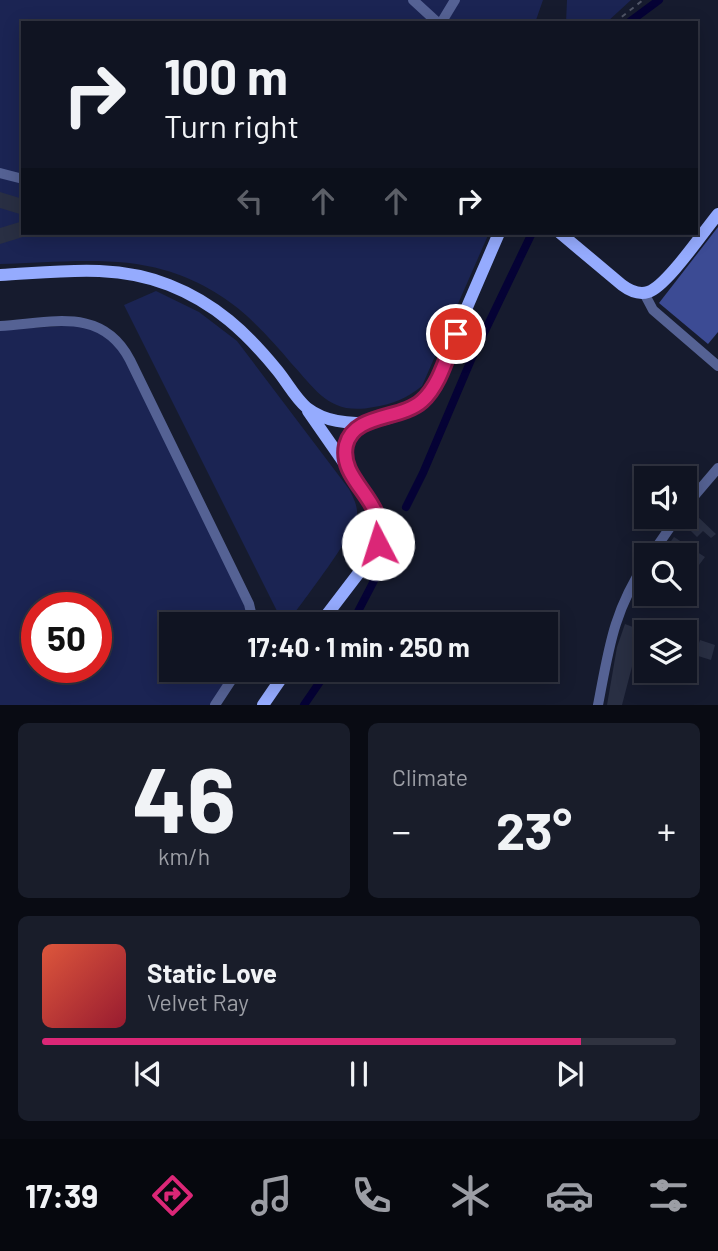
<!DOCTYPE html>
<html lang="en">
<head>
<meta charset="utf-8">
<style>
	body { margin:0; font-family:Barlow,sans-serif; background:#191d2a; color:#f1f3f6; height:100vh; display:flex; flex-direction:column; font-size:26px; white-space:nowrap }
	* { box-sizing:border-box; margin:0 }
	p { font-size:23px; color:#9c9ea5 }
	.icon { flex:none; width:38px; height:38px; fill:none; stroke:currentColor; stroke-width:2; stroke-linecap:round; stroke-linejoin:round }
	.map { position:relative; height:705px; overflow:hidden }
	.details { display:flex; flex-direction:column; gap:18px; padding:18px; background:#090b13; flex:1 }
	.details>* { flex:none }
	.hud { position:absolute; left:21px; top:21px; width:677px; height:214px; border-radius:0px; box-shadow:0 4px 18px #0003,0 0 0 2px #303340; background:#101422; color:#f1f3f6; overflow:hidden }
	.fabs { position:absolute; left:634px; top:466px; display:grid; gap:14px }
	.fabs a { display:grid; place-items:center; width:63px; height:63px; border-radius:0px; background:#101422; box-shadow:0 4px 18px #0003,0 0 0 2px #303340; font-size:35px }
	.speed { position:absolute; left:21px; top:592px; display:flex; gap:14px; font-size:35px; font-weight:700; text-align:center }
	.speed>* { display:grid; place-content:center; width:91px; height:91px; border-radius:50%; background:#101422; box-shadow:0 4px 18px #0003,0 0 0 2px #303340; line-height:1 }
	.speed .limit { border:10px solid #d22; background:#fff; color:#111 }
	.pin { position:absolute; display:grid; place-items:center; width:60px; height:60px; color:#fff; margin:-30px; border:4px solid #fff; border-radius:50%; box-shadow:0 2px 7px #0007 }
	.me { position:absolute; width:77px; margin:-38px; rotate:355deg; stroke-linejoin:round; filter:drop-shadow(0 0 5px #0008) }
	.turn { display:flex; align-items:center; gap:24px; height:147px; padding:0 28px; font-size:32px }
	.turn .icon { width:91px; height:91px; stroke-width:2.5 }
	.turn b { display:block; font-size:49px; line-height:60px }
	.lanes { display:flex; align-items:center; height:66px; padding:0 28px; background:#0003; justify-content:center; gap:35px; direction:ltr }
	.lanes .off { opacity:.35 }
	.big { font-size:52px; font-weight:700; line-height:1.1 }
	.details .card { flex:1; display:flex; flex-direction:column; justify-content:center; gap:10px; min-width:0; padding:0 24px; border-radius:10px; background:#191d2a }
	.details .dial { align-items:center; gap:0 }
	.dial b { font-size:91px; line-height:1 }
	.song { display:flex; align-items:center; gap:21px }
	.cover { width:84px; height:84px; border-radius:10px; background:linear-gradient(135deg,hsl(10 70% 55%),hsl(350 70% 35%)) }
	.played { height:7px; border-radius:4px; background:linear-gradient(90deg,#db2777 85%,#303340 85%) }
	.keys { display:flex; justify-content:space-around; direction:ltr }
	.heat { display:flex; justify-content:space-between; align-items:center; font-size:38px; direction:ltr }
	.details .tiles { flex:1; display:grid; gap:18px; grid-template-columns:1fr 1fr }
	.card:last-child { grid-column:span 2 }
	.trip { position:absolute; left:159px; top:612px; width:399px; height:70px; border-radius:0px; background:#101422; box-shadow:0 4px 18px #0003,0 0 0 2px #303340; font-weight:700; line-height:70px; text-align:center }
	.dock { display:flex; height:112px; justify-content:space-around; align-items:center; background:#06080e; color:#9c9ea5 }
	.dock .icon { width:49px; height:49px }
	.dock .current { color:#db2777 }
	.dock b { font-size:32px; color:#f1f3f6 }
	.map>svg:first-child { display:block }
</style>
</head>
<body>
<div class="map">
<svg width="718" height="705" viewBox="0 0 718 705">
	<rect width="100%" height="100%" fill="#161b2e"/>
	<path fill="#1b2453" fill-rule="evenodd" d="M0,0H543L535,23H23V233H489L422,386C407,398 393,404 374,407C330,416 317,391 291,363C278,347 263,331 247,316C225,296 194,278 164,270C114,255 52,263 0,264Z
		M567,0H631L606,23H566Z
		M156,291L199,312L237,341L349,489C353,497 358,506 357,515C354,537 301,603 286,625H284L124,305Z
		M78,325L92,327L119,346L244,599L252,625H172V670H234L212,705H0V330ZM37,607H96V667H37Z"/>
	<path fill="#3c4b94" d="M718,227V332L708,344L659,303Z"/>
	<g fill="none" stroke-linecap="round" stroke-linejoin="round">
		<path stroke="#050235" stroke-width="8" d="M628,23L659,0
			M406,507L423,473L471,360L532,233
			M351,625L391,548
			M304,705L328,670"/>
	</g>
	<path fill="#292f43" d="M0,192L23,199V215L0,208Z
		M23,221V237L0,244V228Z
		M696,515L716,534L711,538L703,531L697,537L685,525Z
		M674,537L705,557L696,569L684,561V555H675L666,548Z
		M625,624L646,632V644L638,641L632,658L634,659L622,705H607L617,647Z
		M700,640L715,645L711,660L695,655Z"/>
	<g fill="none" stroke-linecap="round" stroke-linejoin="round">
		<path stroke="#505566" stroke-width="2" stroke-dasharray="5 5" stroke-linecap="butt" d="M614,23L643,0"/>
		<path stroke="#556294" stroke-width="10" d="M413,0L438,23
			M441,23L455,0
			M0,173L23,179
			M644,293L653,310L718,366
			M0,326C51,323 102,306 130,360L249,604L254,625
			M684,508L718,468
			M651,555L678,516
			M215,705L238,670
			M598,705C609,648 613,612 646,562"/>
		<path stroke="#95abfe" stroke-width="12" d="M560,233L622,285C630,291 638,295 648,292C666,287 704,231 718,214
			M0,275C57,272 115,263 169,285C215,303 247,333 277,370C287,382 295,398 307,408C341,434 403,424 430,393L499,233
			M308,411L374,506L380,526V539L374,553L319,625
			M347,466C343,446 348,432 366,423
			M263,705L287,670"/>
	</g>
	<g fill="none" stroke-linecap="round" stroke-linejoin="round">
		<g stroke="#8e194d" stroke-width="18">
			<path id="route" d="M378,544C390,501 338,482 346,445C354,413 401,420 422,401C440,385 447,355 456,334"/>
		</g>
		<use href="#route" stroke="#db2777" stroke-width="12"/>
	</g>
</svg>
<div class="fabs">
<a><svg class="icon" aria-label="sound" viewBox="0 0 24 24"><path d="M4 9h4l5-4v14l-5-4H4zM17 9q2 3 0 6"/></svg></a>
<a><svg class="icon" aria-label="search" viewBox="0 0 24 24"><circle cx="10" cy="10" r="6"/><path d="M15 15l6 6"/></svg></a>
<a><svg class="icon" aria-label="layers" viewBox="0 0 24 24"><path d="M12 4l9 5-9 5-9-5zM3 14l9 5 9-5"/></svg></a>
</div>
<div class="speed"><div class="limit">50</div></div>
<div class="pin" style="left:456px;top:334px;background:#d93025"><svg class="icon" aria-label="arrive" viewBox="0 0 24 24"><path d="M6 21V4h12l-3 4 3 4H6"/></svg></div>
<svg class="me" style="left:378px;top:544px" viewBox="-20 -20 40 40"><circle r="19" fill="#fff"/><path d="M0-13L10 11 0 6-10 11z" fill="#db2777"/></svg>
<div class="trip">17:40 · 1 min · 250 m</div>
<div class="hud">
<div class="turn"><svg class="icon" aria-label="right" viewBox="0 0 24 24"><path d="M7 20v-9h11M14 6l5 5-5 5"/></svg><div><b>100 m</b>Turn right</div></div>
<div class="lanes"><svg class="icon off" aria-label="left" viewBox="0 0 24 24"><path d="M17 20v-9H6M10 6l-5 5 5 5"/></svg><svg class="icon off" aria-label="ahead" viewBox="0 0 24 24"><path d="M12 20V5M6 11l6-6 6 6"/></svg><svg class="icon off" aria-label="ahead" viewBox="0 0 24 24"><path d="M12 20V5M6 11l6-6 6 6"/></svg><svg class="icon" aria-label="right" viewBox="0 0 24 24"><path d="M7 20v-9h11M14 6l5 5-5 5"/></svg></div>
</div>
</div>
<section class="details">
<div class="tiles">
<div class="card dial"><b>46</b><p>km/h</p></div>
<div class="card"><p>Climate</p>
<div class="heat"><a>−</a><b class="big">23°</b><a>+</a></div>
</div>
<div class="card">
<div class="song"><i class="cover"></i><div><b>Static Love</b><p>Velvet Ray</p></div></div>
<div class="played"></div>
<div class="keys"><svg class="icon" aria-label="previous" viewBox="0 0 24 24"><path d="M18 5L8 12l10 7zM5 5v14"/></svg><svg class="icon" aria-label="pause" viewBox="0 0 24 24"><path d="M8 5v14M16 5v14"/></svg><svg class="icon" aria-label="next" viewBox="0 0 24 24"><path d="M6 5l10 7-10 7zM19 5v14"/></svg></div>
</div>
</div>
</section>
<nav class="dock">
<b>17:39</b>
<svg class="icon current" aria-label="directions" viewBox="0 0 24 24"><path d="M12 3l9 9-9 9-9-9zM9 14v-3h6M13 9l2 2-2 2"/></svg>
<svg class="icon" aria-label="music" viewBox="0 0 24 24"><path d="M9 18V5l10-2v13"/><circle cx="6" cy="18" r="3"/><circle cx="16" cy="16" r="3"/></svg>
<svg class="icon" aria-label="phone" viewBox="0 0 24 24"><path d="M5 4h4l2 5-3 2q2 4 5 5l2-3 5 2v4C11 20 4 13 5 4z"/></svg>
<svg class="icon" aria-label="climate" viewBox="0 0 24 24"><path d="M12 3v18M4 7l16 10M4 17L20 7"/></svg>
<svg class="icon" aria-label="car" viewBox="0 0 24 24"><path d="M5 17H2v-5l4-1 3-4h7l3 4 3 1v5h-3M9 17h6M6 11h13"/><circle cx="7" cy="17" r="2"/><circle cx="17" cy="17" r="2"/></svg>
<svg class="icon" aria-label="filters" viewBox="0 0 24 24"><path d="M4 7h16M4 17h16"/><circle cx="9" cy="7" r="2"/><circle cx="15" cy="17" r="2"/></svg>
</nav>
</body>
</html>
